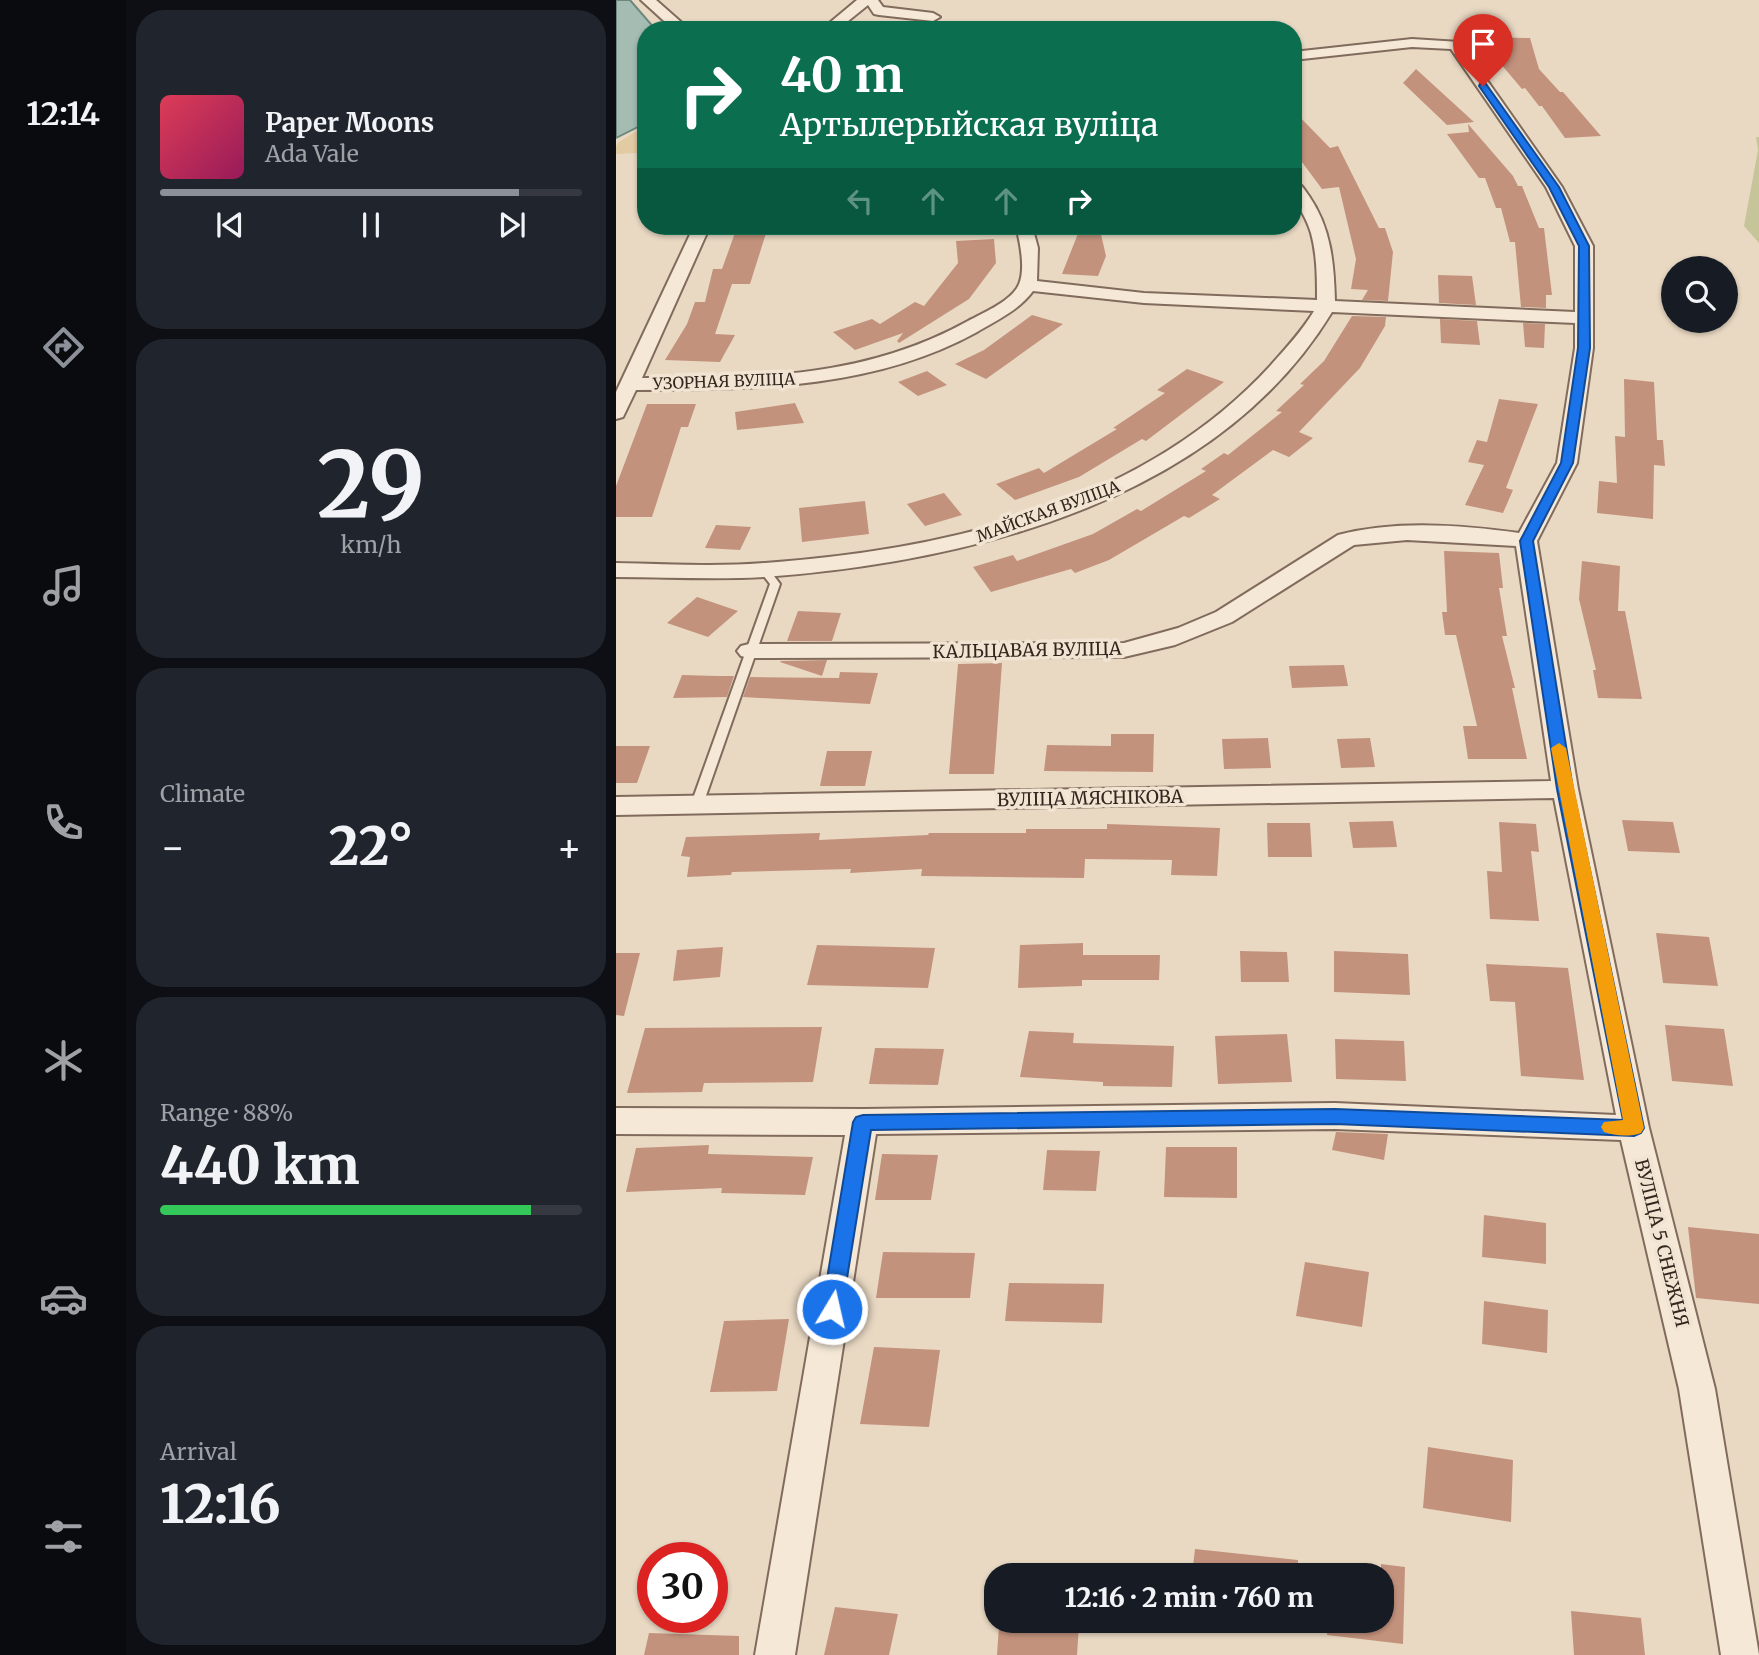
<!DOCTYPE html>
<html lang="en">
<head>
<meta charset="utf-8">
<style>
	body { margin:0; font-family:Merriweather,serif; background:#20242c; color:#f1f3f6; height:100vh; display:flex; flex-direction:column; font-size:26px; white-space:nowrap }
	* { box-sizing:border-box; margin:0 }
	p { font-size:23px; color:#9ea1a6 }
	.icon { flex:none; width:38px; height:38px; fill:none; stroke:currentColor; stroke-width:2; stroke-linecap:round; stroke-linejoin:round }
	.map { position:relative; flex:1; overflow:hidden }
	.details { display:flex; flex-direction:column; gap:10px; padding:10px; background:#0d0f14; width:490px }
	.details>* { flex:none }
	.banner { position:absolute; left:21px; top:21px; width:665px; height:214px; border-radius:28px; box-shadow:0 2px 5px #0004; background:#0b6e4f; color:#fff; overflow:hidden }
	.fabs { position:absolute; left:1045px; top:256px; display:grid; gap:14px }
	.fabs a { display:grid; place-items:center; width:77px; height:77px; border-radius:50%; background:#171b24; box-shadow:0 2px 5px #0004; font-size:35px }
	.speed { position:absolute; left:21px; top:1542px; display:flex; gap:14px; font-size:35px; font-weight:700; text-align:center }
	.speed>* { display:grid; place-content:center; width:91px; height:91px; border-radius:50%; background:#171b24; box-shadow:0 2px 5px #0004; line-height:1 }
	.speed .limit { border:10px solid #d22; background:#fff; color:#111 }
	.pin { position:absolute; display:grid; place-items:center; width:60px; height:60px; color:#fff; margin:-72px -30px; border-radius:50% 50% 50% 0; rotate:-45deg; box-shadow:0 0 7px #0007 }
	.pin .icon { rotate:45deg }
	.me { position:absolute; width:77px; margin:-38px; rotate:9deg; stroke-linejoin:round; filter:drop-shadow(0 0 5px #0008) }
	.turn { display:flex; align-items:center; gap:24px; height:147px; padding:0 28px; font-size:32px }
	.turn .icon { width:91px; height:91px; stroke-width:2.5 }
	.turn b { display:block; font-size:49px; line-height:60px }
	.lanes { display:flex; align-items:center; height:66px; padding:0 28px; background:#0003; justify-content:center; gap:35px; direction:ltr }
	.lanes .off { opacity:.35 }
	.big { font-size:52px; font-weight:800; line-height:1.1 }
	.details .widget { flex:1; display:flex; flex-direction:column; justify-content:center; gap:10px; min-width:0; padding:0 24px; border-radius:28px; background:#20242c }
	.details .dial { align-items:center; gap:0 }
	.dial b { font-size:91px; line-height:1 }
	.song { display:flex; align-items:center; gap:21px }
	.cover { width:84px; height:84px; border-radius:10px; background:linear-gradient(135deg,hsl(350 70% 55%),hsl(330 70% 35%)) }
	.played { height:7px; border-radius:4px; background:linear-gradient(90deg,#8c9099 85%,#363941 85%) }
	.keys { display:flex; justify-content:space-around; direction:ltr }
	.heat { display:flex; justify-content:space-between; align-items:center; font-size:38px; direction:ltr }
	.charge { height:10px; border-radius:5px; background:linear-gradient(90deg,#34c759 88%,#363941 0) }
	.trip { position:absolute; left:368px; top:1563px; width:410px; height:70px; border-radius:28px; background:#171b24; box-shadow:0 2px 5px #0004; font-weight:800; line-height:70px; text-align:center }
	main { display:flex; flex:1; min-height:0 }
	.tab-bar { display:flex; flex-direction:column; width:126px; justify-content:space-around; align-items:center; background:#090b0e; color:#9ea1a6 }
	.tab-bar .icon { width:49px; height:49px }
	.tab-bar .selected { color:#8c9099 }
	.tab-bar b { font-size:32px; color:#f1f3f6 }
	.map>svg:first-child { display:block }
</style>
</head>
<body>
<main>
<nav class="tab-bar">
<b>12:14</b>
<svg class="icon selected" aria-label="directions" viewBox="0 0 24 24"><path d="M12 3l9 9-9 9-9-9zM9 14v-3h6M13 9l2 2-2 2"/></svg>
<svg class="icon" aria-label="music" viewBox="0 0 24 24"><path d="M9 18V5l10-2v13"/><circle cx="6" cy="18" r="3"/><circle cx="16" cy="16" r="3"/></svg>
<svg class="icon" aria-label="phone" viewBox="0 0 24 24"><path d="M5 4h4l2 5-3 2q2 4 5 5l2-3 5 2v4C11 20 4 13 5 4z"/></svg>
<svg class="icon" aria-label="climate" viewBox="0 0 24 24"><path d="M12 3v18M4 7l16 10M4 17L20 7"/></svg>
<svg class="icon" aria-label="car" viewBox="0 0 24 24"><path d="M5 17H2v-5l4-1 3-4h7l3 4 3 1v5h-3M9 17h6M6 11h13"/><circle cx="7" cy="17" r="2"/><circle cx="17" cy="17" r="2"/></svg>
<svg class="icon" aria-label="filters" viewBox="0 0 24 24"><path d="M4 7h16M4 17h16"/><circle cx="9" cy="7" r="2"/><circle cx="15" cy="17" r="2"/></svg>
</nav>
<section class="details">
<div class="widget">
<div class="song"><i class="cover"></i><div><b>Paper Moons</b><p>Ada Vale</p></div></div>
<div class="played"></div>
<div class="keys"><svg class="icon" aria-label="previous" viewBox="0 0 24 24"><path d="M18 5L8 12l10 7zM5 5v14"/></svg><svg class="icon" aria-label="pause" viewBox="0 0 24 24"><path d="M8 5v14M16 5v14"/></svg><svg class="icon" aria-label="next" viewBox="0 0 24 24"><path d="M6 5l10 7-10 7zM19 5v14"/></svg></div>
</div>
<div class="widget dial"><b>29</b><p>km/h</p></div>
<div class="widget"><p>Climate</p>
<div class="heat"><a>−</a><b class="big">22°</b><a>+</a></div>
</div>
<div class="widget"><p>Range · 88%</p><b class="big">440 km</b><div class="charge"></div></div>
<div class="widget"><p>Arrival</p><b class="big">12:16</b></div>
</section>
<div class="map">
<svg width="1143" height="1655" viewBox="0 0 1143 1655">
	<rect width="100%" height="100%" fill="#e9d9c3"/>
	<path fill="#c5c599" d="M1140,137H1143V243L1128,226L1142,150Z"/>
	<path fill="#e2caa3" d="M30,125V155L19,153L0,154V146L3,142Z"/>
	<path fill="#a5bcb3" stroke="#6d897f" stroke-width="2" d="M0,0H14L40,30H30V123L0,138Z"/>
	<path fill="#c3927d" d="M862,37L914,38L923,69L944,92H947L985,136L949,138L926,106H923L909,88L906,89Z
		M800,69L858,122L831,125L787,83Z
		M677,110L714,148L722,146L763,228H769L777,252L772,301L746,300L752,290L735,289L740,259L723,187L706,189L677,150Z
		M852,124L897,176L902,186H906L923,228H928L936,295H930V308L905,307L899,242H894L885,208H880L869,178H863L831,134L853,132Z
		M465,226H483L490,256L482,276L446,274Z
		M120,230H151L134,284H116L99,334L119,335L104,362L49,360L71,324L79,302H89L97,269H106Z
		M378,239L380,263L353,299L283,343L281,341L287,333L239,350L217,332L256,319L264,324L299,302L308,306L342,263L340,241Z
		M822,275L856,276L860,305L823,303Z
		M416,315L447,324L370,379L339,364L368,350Z
		M736,316L770,317L769,326L744,368L683,432L697,438L673,457L657,450L596,495L604,499L573,518L568,516L493,560L459,573L455,569L375,592L357,567L397,555L401,561L477,534L521,509L525,511L590,471L585,469L608,453L612,455L666,412L660,411L688,385L684,384L708,361Z
		M824,319L861,321L864,345L825,343Z
		M907,323L929,324L928,348L909,347Z
		M571,369L608,382L530,441L526,439L463,477L399,500L380,484L423,468L428,473L501,429L497,428L549,393L541,390Z
		M311,371L331,385L302,396L282,382Z
		M1008,379L1038,382L1041,440H1047L1049,466L1038,465L1037,519L981,513L983,481L1001,483L999,436L1009,437Z
		M883,399L922,404L890,488L897,490L887,513L849,505L868,465L852,462L861,440L871,442Z
		M179,403L188,423L121,430L119,412Z
		M31,404H80L72,427H65L36,517H0V486Z
		M328,493L346,515L309,526L291,504Z
		M249,501L253,534L186,542L183,508Z
		M100,525L135,527L124,550L89,548Z
		M828,551L883,553L887,588H883L891,636H886L899,688H896L911,759H852L847,726H861L840,635H829L826,612H831Z
		M966,561L1004,566L1002,611H1009L1026,699L982,698L977,670H980L963,599Z
		M81,597L122,611L92,637L51,623Z
		M182,611L225,613L216,641H171Z
		M211,660L206,676L164,662L165,661Z
		M386,663L378,774H333L342,664Z
		M728,665L732,686L676,688L673,666Z
		M224,672L262,673L254,704L127,697L134,677L223,678Z
		M66,675L102,676H118L111,697L57,698Z
		M495,734H538L537,772L428,771L431,745L495,746Z
		M652,738L655,768L608,769L606,739Z
		M754,738L759,767L725,768L721,739Z
		M0,746H34L21,783H0Z
		M211,751H256L249,786H204Z
		M1006,820L1057,822L1064,853L1012,851Z
		M777,821L781,847L737,848L733,822Z
		M883,822L920,824L923,852L915,851L923,921L874,919L871,871L886,872Z
		M651,823H694L696,857H652Z
		M491,824L604,828L601,876L555,875L556,860L469,859L468,878L305,876L306,869L234,873L235,869L116,872L115,875L71,877L74,857L65,856L70,837L204,833L203,840L312,835L313,833H410V829H491Z
		M1040,933L1093,937L1102,986L1047,983Z
		M467,943V955H544L543,980H466V986L402,988L404,945Z
		M201,945L319,948L312,988L191,985Z
		M107,947L104,977L57,981L61,950Z
		M624,951L671,952L673,982H625Z
		M718,951L792,954L794,995L718,992Z
		M0,953H24L8,1016L0,1015Z
		M870,964L952,968L968,1080L905,1076L899,1002L874,1001Z
		M1049,1025L1108,1029L1117,1086L1056,1081Z
		M206,1027L197,1082L88,1083L86,1092L11,1093L29,1028Z
		M413,1031L458,1033L457,1043L558,1046L556,1087L487,1086V1082L404,1077Z
		M671,1034L676,1082L602,1084L599,1036Z
		M719,1039L788,1041L790,1081L720,1079Z
		M259,1048L328,1049L322,1085L253,1084Z
		M720,1132L772,1134L768,1160L716,1150Z
		M93,1145L92,1154L197,1157L189,1195L105,1193L106,1188L10,1192L20,1148Z
		M550,1147H621V1198L548,1197Z
		M431,1150L484,1151L480,1191L427,1190Z
		M266,1154L322,1155L315,1200H259Z
		M868,1215L930,1223V1264L866,1257Z
		M1072,1227L1143,1234V1304L1080,1298Z
		M267,1252L359,1253L354,1298H260Z
		M689,1262L753,1272L746,1327L680,1316Z
		M393,1283L488,1284L486,1323L389,1321Z
		M868,1301L932,1310L931,1353L866,1344Z
		M173,1319L161,1391L94,1392L108,1321Z
		M258,1347L324,1350L313,1427L244,1424Z
		M812,1447L897,1460L895,1522L807,1508Z
		M579,1549L682,1560L681,1575H576Z
		M765,1564L789,1567L787,1644L711,1635L712,1620H765Z
		M219,1607L282,1614L273,1655H208Z
		M955,1611L1025,1618L1029,1655H958Z
		M383,1625H463L461,1655H381Z
		M33,1633L123,1636V1655H28Z"/>
	<g fill="none" stroke-linecap="round" stroke-linejoin="round">
		<g stroke="#816b5c" stroke-width="4">
			<path id="service" d="M148,567L152,568L164,584L86,807L84,810H76L74,807L154,584L143,570Z"/>
		</g>
		<g stroke="#816b5c" stroke-width="4">
			<path id="minor" d="M25,0H40L74,30H58Z
				M241,0H262L267,7L317,13L324,17L317,21L263,15L258,14L252,5L221,30H205Z
				M796,39L844,42L946,187L977,246V348L961,463L921,541L962,789L1033,1128L1099,1389L1143,1655H1105L1063,1389L1005,1140L719,1129L260,1134L179,1655H139L229,1135L0,1134V1108L247,1109L719,1103L1000,1115L938,798L0,815V797L935,781L900,546L791,540L738,545L616,622L559,645L508,657L133,658L125,656L121,651L125,646L133,644L508,643L562,628L600,612L722,535C780,520 845,525 903,533L941,463L959,348V323L716,312C601,501 354,562 148,577C99,580 49,577 0,577V563C49,564 99,567 149,563C331,550 527,505 655,365C670,348 686,331 698,311L528,303L417,291C403,310 381,320 361,332C256,390 137,389 20,390L7,417L0,419V392L78,226H94L26,378C142,378 247,379 352,321C367,313 391,303 401,288C411,273 404,242 400,226H416L422,248L421,281L528,293L701,300C701,278 701,255 695,233C689,212 677,204 677,181C685,183 688,189 693,196C715,228 718,263 719,301L959,312V246L930,187L835,49L796,47L677,60V52Z"/>
		</g>
		<use href="#service" fill="#f5e8d6" fill-rule="evenodd"/>
		<use href="#minor" fill="#f5e8d6" fill-rule="evenodd"/>
	</g>
	<path fill="#1a73e8" stroke="#114b97" stroke-width="2" d="M864,84H870L943,187L973,246L974,348L957,463L917,541L957,789L1028,1128L1025,1133L1018,1136L719,1124L255,1130L226,1309L223,1315L216,1318L209,1315L206,1309L237,1122L240,1117L247,1115L719,1109L1007,1120L941,789L904,541L945,463L962,348L963,246L933,187L863,86Z"/>
	<path fill="#f59e0b" d="M943,743L950,748L1028,1128L1025,1133C1014,1137 999,1136 988,1132L985,1127L988,1122L1007,1120L935,748Z"/>
	<g text-anchor="middle" dominant-baseline="central" stroke-width="7" stroke-linejoin="round" paint-order="stroke">
		<g font-size="16" fill="#33261e" stroke="#f1e4d2">
			<text transform="translate(108 381) rotate(-2)">УЗОРНАЯ ВУЛІЦА</text>
			<text transform="translate(432 511) rotate(-20)">МАЙСКАЯ ВУЛІЦА</text>
		</g>
		<g font-size="18" fill="#33261e" stroke="#f1e4d2">
			<text transform="translate(411 650) rotate(-1)">КАЛЬЦАВАЯ ВУЛІЦА</text>
			<text transform="translate(474 798) rotate(-1)">ВУЛІЦА МЯСНІКОВА</text>
			<text transform="translate(1046 1243) rotate(76)">ВУЛІЦА 5 СНЕЖНЯ</text>
		</g>
	</g>
</svg>
<div class="fabs">
<a><svg class="icon" aria-label="search" viewBox="0 0 24 24"><circle cx="10" cy="10" r="6"/><path d="M15 15l6 6"/></svg></a>
</div>
<div class="speed"><div class="limit">30</div></div>
<div class="pin" style="left:867px;top:86px;background:#d93025"><svg class="icon" aria-label="arrive" viewBox="0 0 24 24"><path d="M6 21V4h12l-3 4 3 4H6"/></svg></div>
<svg class="me" style="left:216px;top:1309px" viewBox="-20 -20 40 40"><circle r="17" fill="#1a73e8" stroke="#fff" stroke-width="3"/><path d="M0-11L8 9 0 5-8 9z" fill="#fff"/></svg>
<div class="trip">12:16 · 2 min · 760 m</div>
<div class="banner">
<div class="turn"><svg class="icon" aria-label="right" viewBox="0 0 24 24"><path d="M7 20v-9h11M14 6l5 5-5 5"/></svg><div><b>40 m</b>Артылерыйская вуліца</div></div>
<div class="lanes"><svg class="icon off" aria-label="left" viewBox="0 0 24 24"><path d="M17 20v-9H6M10 6l-5 5 5 5"/></svg><svg class="icon off" aria-label="ahead" viewBox="0 0 24 24"><path d="M12 20V5M6 11l6-6 6 6"/></svg><svg class="icon off" aria-label="ahead" viewBox="0 0 24 24"><path d="M12 20V5M6 11l6-6 6 6"/></svg><svg class="icon" aria-label="right" viewBox="0 0 24 24"><path d="M7 20v-9h11M14 6l5 5-5 5"/></svg></div>
</div>
</div>
</main>
</body>
</html>
